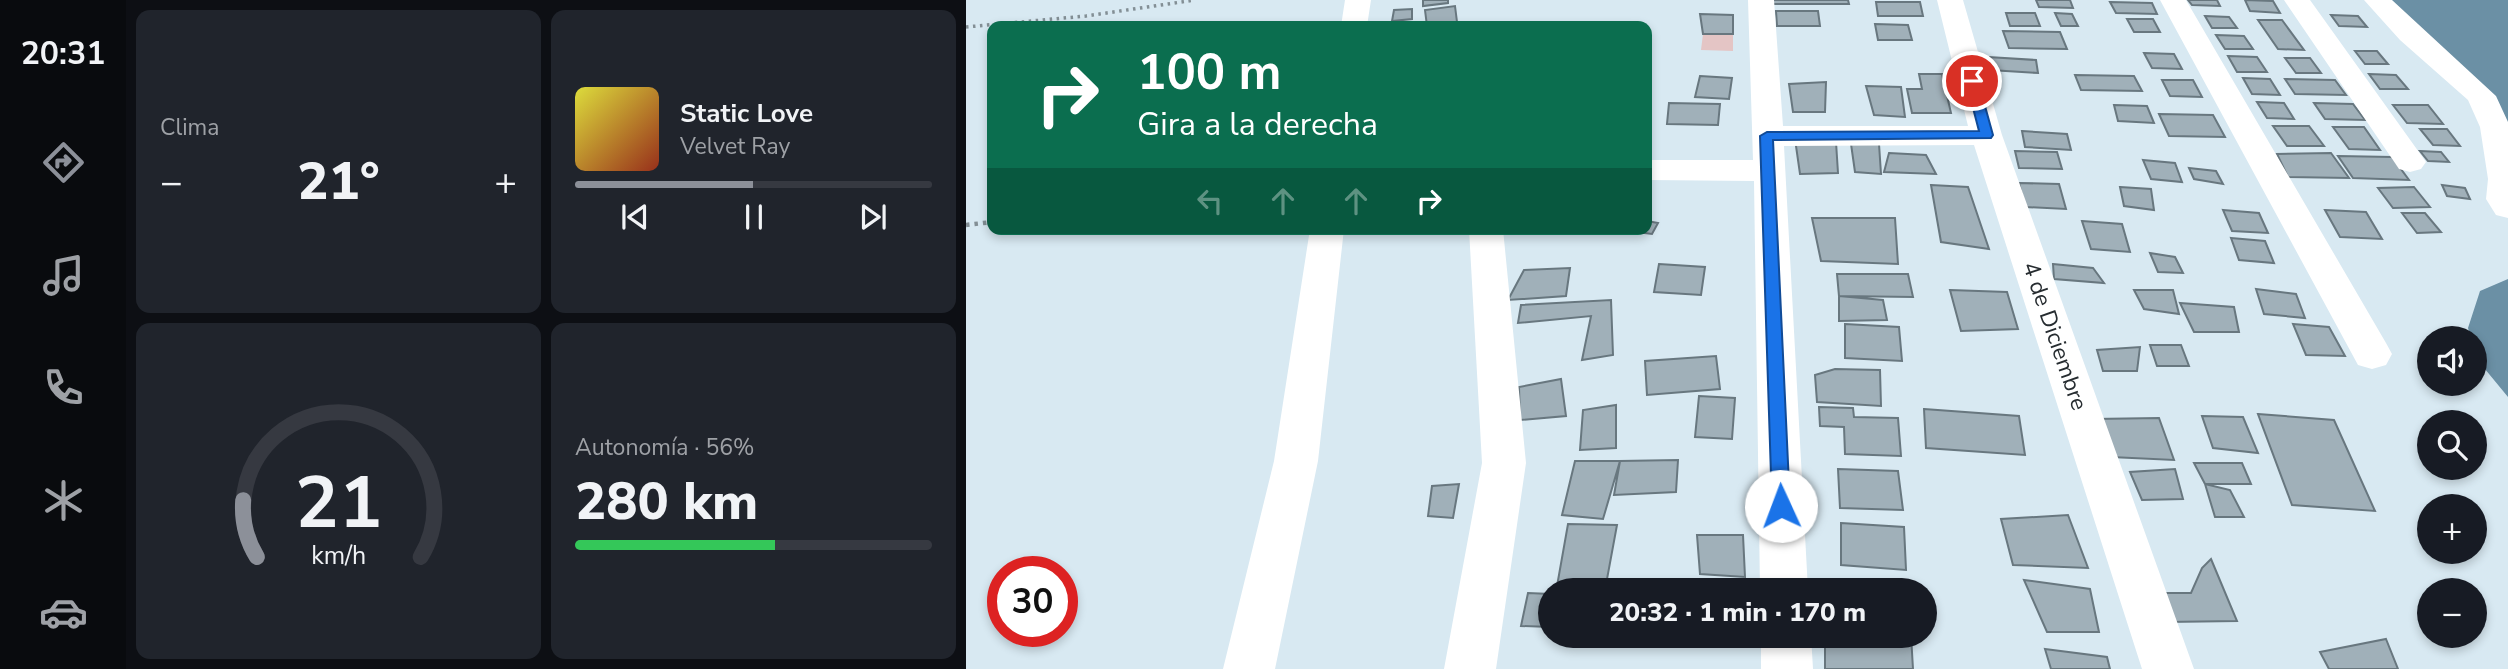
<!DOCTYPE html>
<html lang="es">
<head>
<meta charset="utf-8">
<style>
	body { margin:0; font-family:"Nunito Sans",sans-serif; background:#20242c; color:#f1f3f6; height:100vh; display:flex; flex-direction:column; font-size:26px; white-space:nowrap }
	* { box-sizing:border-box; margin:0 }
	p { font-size:23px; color:#9ea1a6 }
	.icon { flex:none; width:38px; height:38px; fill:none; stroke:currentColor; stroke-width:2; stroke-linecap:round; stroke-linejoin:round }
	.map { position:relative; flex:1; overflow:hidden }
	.sheet { display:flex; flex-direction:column; gap:10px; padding:10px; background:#0d0f14; width:840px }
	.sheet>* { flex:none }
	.hud { position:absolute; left:21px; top:21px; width:665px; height:214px; border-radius:14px; box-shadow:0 4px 10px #0003; background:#0b6e4f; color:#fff; overflow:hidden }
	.tools { position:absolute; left:1451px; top:326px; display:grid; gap:14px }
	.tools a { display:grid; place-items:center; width:70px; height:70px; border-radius:50%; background:#171b24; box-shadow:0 4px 10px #0003; font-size:35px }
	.speed { position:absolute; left:21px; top:556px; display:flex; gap:14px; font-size:35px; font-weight:700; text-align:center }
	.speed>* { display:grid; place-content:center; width:91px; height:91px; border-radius:50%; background:#171b24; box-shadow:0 4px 10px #0003; line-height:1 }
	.speed .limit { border:10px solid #d22; background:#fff; color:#111 }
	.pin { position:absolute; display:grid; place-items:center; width:60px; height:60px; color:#fff; margin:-30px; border:4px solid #fff; border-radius:50%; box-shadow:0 2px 7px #0007 }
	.me { position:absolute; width:77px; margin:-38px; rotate:358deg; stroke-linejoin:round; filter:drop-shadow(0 0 5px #0008) }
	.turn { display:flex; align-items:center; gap:24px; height:147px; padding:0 35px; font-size:32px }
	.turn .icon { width:91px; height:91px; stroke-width:2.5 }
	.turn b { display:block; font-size:49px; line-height:60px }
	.lanes { display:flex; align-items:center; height:66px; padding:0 35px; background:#0003; justify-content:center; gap:35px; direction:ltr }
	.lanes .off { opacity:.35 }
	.big { font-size:52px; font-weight:800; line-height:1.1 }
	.sheet .widget { flex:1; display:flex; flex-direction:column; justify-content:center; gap:10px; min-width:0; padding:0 24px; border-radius:14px; background:#20242c }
	.sheet .dial { align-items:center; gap:0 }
	.dial svg { height:182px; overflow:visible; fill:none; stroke:#363941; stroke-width:7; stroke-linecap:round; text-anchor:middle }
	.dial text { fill:#f1f3f6; stroke:none }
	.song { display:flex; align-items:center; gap:21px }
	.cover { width:84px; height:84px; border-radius:10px; background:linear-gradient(135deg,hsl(60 70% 55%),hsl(10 70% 35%)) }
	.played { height:7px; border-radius:4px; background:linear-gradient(90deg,#8c9099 50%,#363941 50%) }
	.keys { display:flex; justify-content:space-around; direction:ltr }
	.heat { display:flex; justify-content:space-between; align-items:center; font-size:38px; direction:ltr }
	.charge { height:10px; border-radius:5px; background:linear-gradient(90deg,#34c759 56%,#363941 0) }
	.sheet .tiles { flex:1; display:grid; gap:10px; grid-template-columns:repeat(2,1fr) }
	.trip { position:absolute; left:572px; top:578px; width:399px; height:70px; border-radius:35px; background:#171b24; box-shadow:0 4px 10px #0003; font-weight:800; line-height:70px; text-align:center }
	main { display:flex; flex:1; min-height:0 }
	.tabs { display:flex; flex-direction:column; width:126px; justify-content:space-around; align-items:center; background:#090b0e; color:#9ea1a6 }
	.tabs .icon { width:49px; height:49px }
	.tabs .selected { color:#8c9099 }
	.tabs b { font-size:32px; color:#f1f3f6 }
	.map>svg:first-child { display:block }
</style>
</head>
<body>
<main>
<nav class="tabs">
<b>20:31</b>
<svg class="icon selected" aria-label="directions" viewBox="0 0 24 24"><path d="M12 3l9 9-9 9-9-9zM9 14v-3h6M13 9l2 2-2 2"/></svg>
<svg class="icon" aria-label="music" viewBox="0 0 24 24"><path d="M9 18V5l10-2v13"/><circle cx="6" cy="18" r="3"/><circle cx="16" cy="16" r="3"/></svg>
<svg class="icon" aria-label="phone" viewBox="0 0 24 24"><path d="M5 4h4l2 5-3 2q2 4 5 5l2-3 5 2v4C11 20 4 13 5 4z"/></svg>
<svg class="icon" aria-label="climate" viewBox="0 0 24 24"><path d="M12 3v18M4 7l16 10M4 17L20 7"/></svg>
<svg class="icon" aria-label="car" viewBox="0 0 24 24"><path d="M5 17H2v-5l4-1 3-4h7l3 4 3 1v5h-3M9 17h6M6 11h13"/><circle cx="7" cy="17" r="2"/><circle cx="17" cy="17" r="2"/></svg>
</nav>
<section class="sheet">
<div class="tiles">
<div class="widget"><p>Clima</p>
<div class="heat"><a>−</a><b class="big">21°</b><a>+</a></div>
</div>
<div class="widget">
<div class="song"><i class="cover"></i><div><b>Static Love</b><p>Velvet Ray</p></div></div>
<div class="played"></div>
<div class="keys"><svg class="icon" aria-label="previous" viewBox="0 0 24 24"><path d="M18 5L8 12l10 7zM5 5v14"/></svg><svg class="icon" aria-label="pause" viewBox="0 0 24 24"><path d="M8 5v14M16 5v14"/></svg><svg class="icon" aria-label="next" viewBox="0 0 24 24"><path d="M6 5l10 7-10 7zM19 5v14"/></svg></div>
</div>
<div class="widget dial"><svg viewBox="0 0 100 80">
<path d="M14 69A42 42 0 1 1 86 69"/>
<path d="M14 69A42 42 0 0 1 8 44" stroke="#8c9099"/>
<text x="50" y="56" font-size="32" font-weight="700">21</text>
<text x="50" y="72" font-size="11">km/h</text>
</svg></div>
<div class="widget"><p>Autonomía · 56%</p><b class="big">280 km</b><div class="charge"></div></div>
</div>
</section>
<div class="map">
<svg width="1542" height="669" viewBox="0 0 1542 669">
	<rect width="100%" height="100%" fill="#d8e9f2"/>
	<path fill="#e4c5c5" d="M737,34H767V51L735,50Z"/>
	<path fill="#6b90a5" d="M1423,0H1542V139Z
		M1542,279V397L1514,363L1508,338H1505L1502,328L1514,291Z"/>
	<path fill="#a0b0b9" stroke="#68777f" stroke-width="2" d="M457,0H482V3L457,6Z
		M807,0H882L883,4H807Z
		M1070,0H1104L1107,8L1073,7Z
		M1222,0H1251L1254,6L1226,5Z
		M1279,0L1307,1L1314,13L1284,11Z
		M910,2H954L957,16H912Z
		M1144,2L1186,3L1191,14L1150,13Z
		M489,6L491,22L461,26L459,10Z
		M446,9V19L426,21L428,10Z
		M810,11H852L854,26H811Z
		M1040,13H1069L1074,26H1044Z
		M1089,13L1106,14L1112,26H1095Z
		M734,14L767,15V34H737Z
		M1365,15L1392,16L1401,27L1373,26Z
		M1239,16L1263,17L1271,28H1246Z
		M1161,19H1187L1194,32H1168Z
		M1292,20H1316L1338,50L1312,49Z
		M909,24L942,25L946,40H912Z
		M1037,31L1094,32L1101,49L1043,48Z
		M1250,35L1278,36L1287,49H1259Z
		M1389,51H1411L1422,64H1399Z
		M1178,53L1208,54L1216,69L1186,68Z
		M1262,56L1291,57L1301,72H1271Z
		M1022,57L1070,60L1072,73L1024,70Z
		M1319,58H1344L1355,73H1330Z
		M953,74H976L985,113H946L941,89H956Z
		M1403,74L1430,75L1442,89H1414Z
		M1109,75L1168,76L1176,91L1115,90Z
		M734,76L766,78L763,99L729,97Z
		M1277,78L1304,79L1314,95L1286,94Z
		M1319,79L1369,80L1380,95L1329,94Z
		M1196,80H1227L1236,97L1204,96Z
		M860,82L859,112H827L823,84Z
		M900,86L935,87L939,117L908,115Z
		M1291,102L1318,103L1328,119L1301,118Z
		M703,103L754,104L752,125L701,124Z
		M1348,103L1387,104L1399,120L1359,119Z
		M1148,105L1181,106L1188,123L1152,121Z
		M1427,105H1462L1477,124L1441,123Z
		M1193,114L1247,115L1259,137L1203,136Z
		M1307,126H1343L1358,146H1321Z
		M1367,127H1398L1414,150L1383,149Z
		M1454,129H1481L1494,146L1467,145Z
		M1056,131L1101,134L1105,150L1059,147Z
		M829,139L870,142L872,173L834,174Z
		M885,144H913L915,174L889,172Z
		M1049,151L1091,152L1096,169L1053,168Z
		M1454,151L1475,152L1483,162L1462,161Z
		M923,153L960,155L970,174L918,172Z
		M1365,153L1383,178L1322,177L1311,154Z
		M1372,156L1426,157L1443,180L1387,178Z
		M1177,160L1209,163L1216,182L1185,179Z
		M1223,168L1250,171L1257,184L1228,179Z
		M1053,183L1093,184L1100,209L1059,207Z
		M965,185L1002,187L1023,249L975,242Z
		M1476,185L1499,188L1504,199L1481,196Z
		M1154,187L1185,189L1188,210L1158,206Z
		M1448,187L1464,207L1427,208L1412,188Z
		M1257,210L1293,213L1302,233L1266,231Z
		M1359,210L1400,212L1416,239L1374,237Z
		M1436,213H1459L1475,232L1451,233Z
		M846,218H929L932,264L855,261Z
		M681,221L692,223L686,234L663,231V229H681Z
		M1116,221L1156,224L1164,252L1125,249Z
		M1265,238L1299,241L1308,263L1273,260Z
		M1184,253L1209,257L1217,273L1192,272Z
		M693,264L739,267L735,295L688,292Z
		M1087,264L1127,268L1138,283L1088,279Z
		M604,268L600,296L542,300L558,270Z
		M871,274H942L947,297L873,296Z
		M1290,289L1330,294L1339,318L1298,314Z
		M984,290L1041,292L1052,329L995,331Z
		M1168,290H1207L1213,314L1178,309Z
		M873,296L917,300L921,320L873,321Z
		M645,300L647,355L616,360L625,316L552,323L555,305Z
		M1214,303L1268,307L1273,332H1228Z
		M879,324L933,327L936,361L879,358Z
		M1327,324L1363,327L1379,356L1340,355Z
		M1184,345H1215L1223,366H1191Z
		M1174,347L1171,371H1137L1131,350Z
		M750,356L754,389L681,395L679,361Z
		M869,369L914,370L915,406L851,402L849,375Z
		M595,379L600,416L554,420L553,387Z
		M733,396L769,398L766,439L729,437Z
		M650,405V448L614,450L617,410Z
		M853,407L887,408L888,417L932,418L935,456L879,454L878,427L854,426Z
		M958,409L1053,416L1059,455L960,448Z
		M1292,414L1368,420L1409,511L1326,505Z
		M1236,416L1277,417L1292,453L1247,448Z
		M1193,418L1208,460L1145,457L1128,419Z
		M712,460L710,492L648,495L654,461Z
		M609,461H654L637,519L596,515Z
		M1228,463H1276L1285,484H1239Z
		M872,469L932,471L937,510L874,508Z
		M1209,469L1217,499L1176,500L1164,472Z
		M493,484L487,518L462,516L466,486Z
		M1239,484L1264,490L1278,517H1249Z
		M1102,515L1122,568L1047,565L1035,519Z
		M875,523L938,527L940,570L875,565Z
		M602,524L651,525L639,590L591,586Z
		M731,535H777L779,577L734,574Z
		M1245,559L1271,621L1200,622L1188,593H1225L1236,568Z
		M1058,580L1124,589L1133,632H1081Z
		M726,581H766V590H726Z
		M562,593L584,594V627L555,626Z
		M859,635H945L947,669H859Z
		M1420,639L1432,669H1363L1354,652Z
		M1079,649L1141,657L1144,669H1085Z"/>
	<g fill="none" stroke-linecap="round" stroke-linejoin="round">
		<path stroke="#838f95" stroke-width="3.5" stroke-dasharray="2.5 4.5" stroke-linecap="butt" d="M0,27L120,16L229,0"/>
		<path stroke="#838f95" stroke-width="4.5" stroke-dasharray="3.5 5" stroke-linecap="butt" d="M0,225L26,222"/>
		<path fill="#fff" fill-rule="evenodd" d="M782,0H808L817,126H1002L971,0H997L1036,135L1228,669H1176L1008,145L818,146L842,590H794L788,181L681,180V160H787Z
			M1194,0H1220L1420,343L1426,354L1420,365L1406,369L1392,365Z
			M1318,0H1344L1455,155L1460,162L1455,169L1444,172L1433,169Z
			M1398,0H1426L1530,96L1542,122V218L1530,215L1520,199L1522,179L1514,127L1502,100L1434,40Z
			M503,229H537L560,463L530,669H478L516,463Z
			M795,635H845L847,669H795Z"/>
		<path fill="#fff" fill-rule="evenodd" d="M379,0H405L401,26H375Z
			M344,229H378L352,461L309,669H257L308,461Z"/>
	</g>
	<path fill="#1a73e8" stroke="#114b97" stroke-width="2" d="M1006,77L1012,81L1027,135L1025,138L807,140L824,506L822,512L815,514L809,512L806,506L794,136L801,132L1013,131L1000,81Z"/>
	<g text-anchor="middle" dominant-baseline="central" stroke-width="5" stroke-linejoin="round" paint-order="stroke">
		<g font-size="23" fill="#262c30" stroke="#fff">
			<text transform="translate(1089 336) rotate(71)">4 de Diciembre</text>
		</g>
	</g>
</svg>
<div class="tools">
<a><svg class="icon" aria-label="sound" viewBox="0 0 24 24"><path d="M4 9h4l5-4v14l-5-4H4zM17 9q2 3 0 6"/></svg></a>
<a><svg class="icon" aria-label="search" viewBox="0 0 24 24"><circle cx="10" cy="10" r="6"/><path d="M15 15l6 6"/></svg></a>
<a>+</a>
<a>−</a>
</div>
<div class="speed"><div class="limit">30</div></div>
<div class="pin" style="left:1006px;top:81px;background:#d93025"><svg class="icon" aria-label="arrive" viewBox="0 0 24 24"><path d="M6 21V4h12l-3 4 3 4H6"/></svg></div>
<svg class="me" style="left:815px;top:506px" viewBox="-20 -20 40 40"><circle r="19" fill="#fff"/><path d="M0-13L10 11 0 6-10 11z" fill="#1a73e8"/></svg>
<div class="trip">20:32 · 1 min · 170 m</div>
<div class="hud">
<div class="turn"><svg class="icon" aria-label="right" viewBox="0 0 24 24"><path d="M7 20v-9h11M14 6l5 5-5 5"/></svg><div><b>100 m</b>Gira a la derecha</div></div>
<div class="lanes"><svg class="icon off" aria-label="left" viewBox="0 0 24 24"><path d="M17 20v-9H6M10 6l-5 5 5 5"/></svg><svg class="icon off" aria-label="ahead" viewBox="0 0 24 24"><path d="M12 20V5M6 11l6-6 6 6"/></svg><svg class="icon off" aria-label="ahead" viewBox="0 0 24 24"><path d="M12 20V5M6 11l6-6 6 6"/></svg><svg class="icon" aria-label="right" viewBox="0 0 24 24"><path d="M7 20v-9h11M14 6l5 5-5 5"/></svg></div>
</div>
</div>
</main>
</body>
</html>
